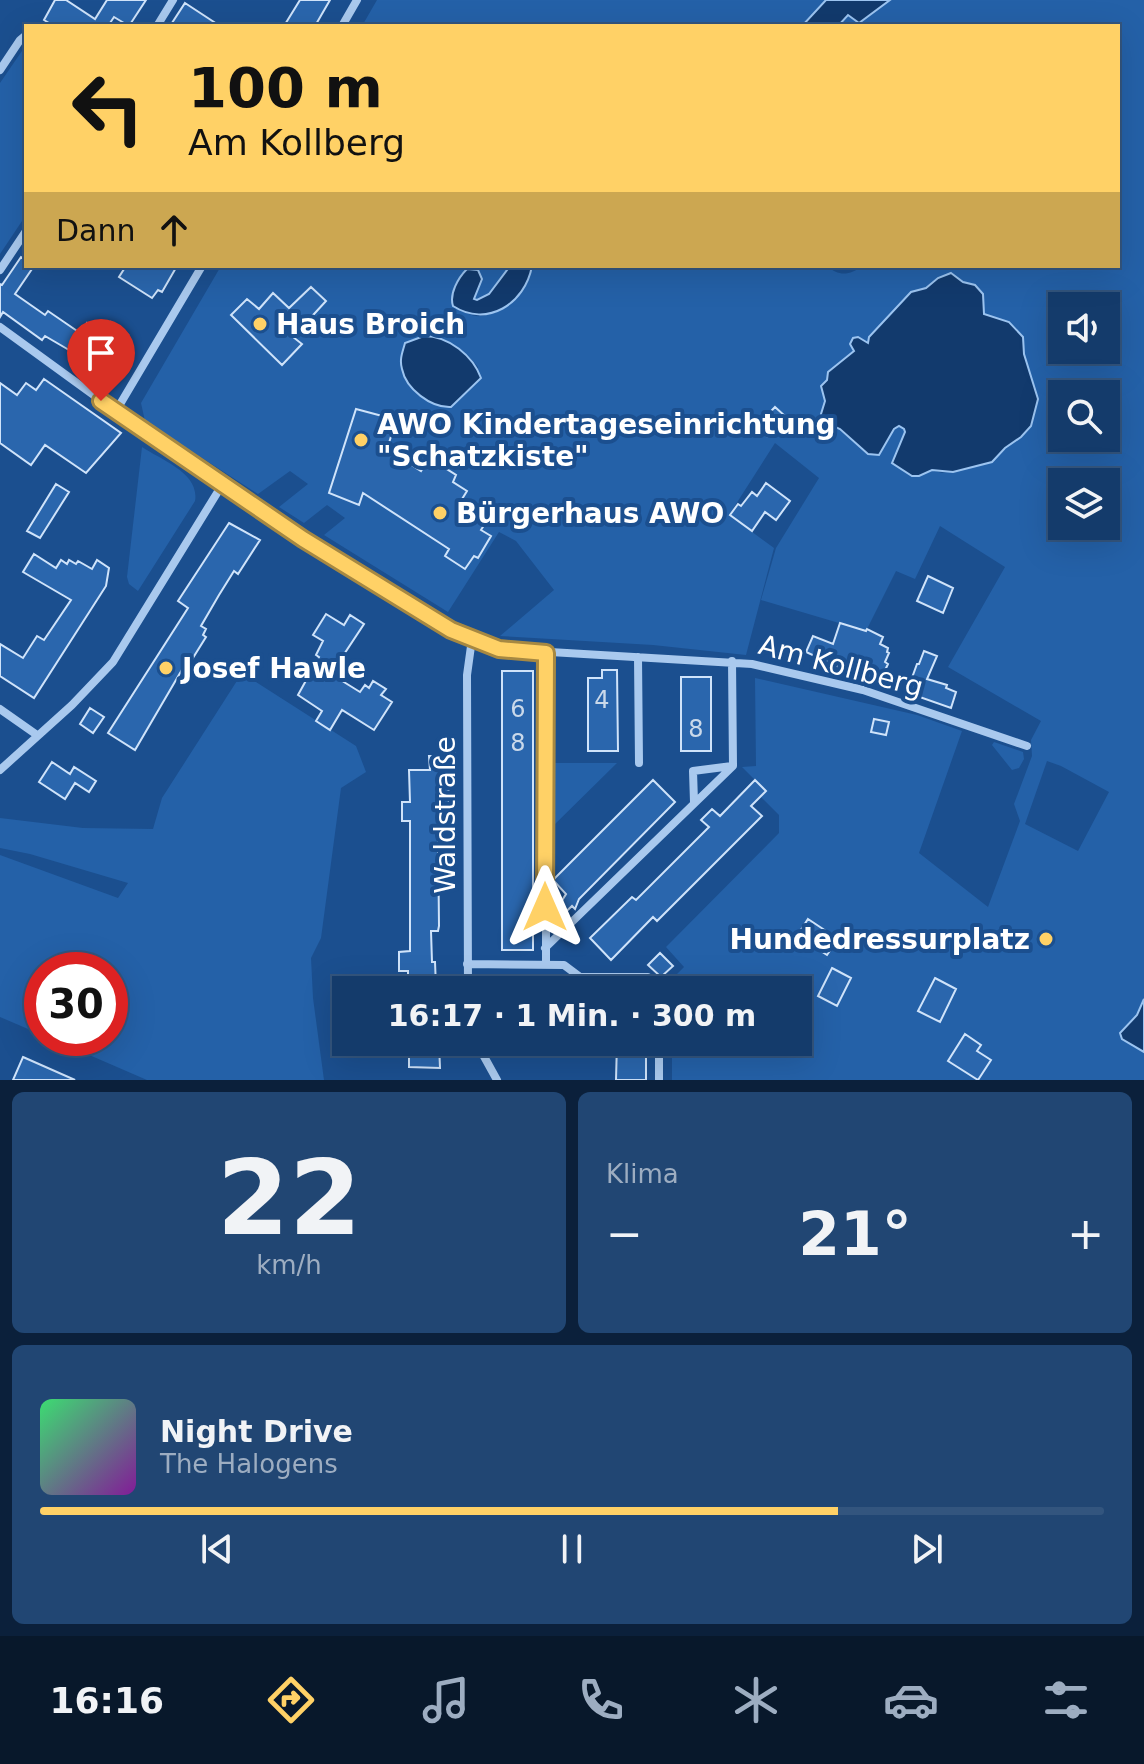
<!DOCTYPE html>
<html lang="de">
<head>
<meta charset="utf-8">
<style>
	body { margin:0; font-family:"DejaVu Sans",sans-serif; background:#214673; color:#f1f3f6; height:100vh; display:flex; flex-direction:column; font-size:30px; white-space:nowrap }
	* { box-sizing:border-box; margin:0 }
	p { font-size:26px; color:#9dadc1 }
	.icon { flex:none; width:44px; height:44px; fill:none; stroke:currentColor; stroke-width:2; stroke-linecap:round; stroke-linejoin:round }
	.map { position:relative; height:1080px; overflow:hidden }
	.drawer { display:flex; flex-direction:column; gap:12px; padding:12px; background:#0b203b; flex:1 }
	.drawer>* { flex:none }
	.hud { position:absolute; left:24px; top:24px; width:1096px; height:244px; border-radius:0px; box-shadow:0 8px 32px #0002,0 0 0 2px #33557e; background:#ffd166; color:#111; overflow:hidden }
	.fabs { position:absolute; left:1048px; top:292px; display:grid; gap:16px }
	.fabs a { display:grid; place-items:center; width:72px; height:72px; border-radius:0px; background:#143b6b; box-shadow:0 8px 32px #0002,0 0 0 2px #33557e; font-size:40px }
	.speed { position:absolute; left:24px; top:952px; display:flex; gap:16px; font-size:40px; font-weight:700; text-align:center }
	.speed>* { display:grid; place-content:center; width:104px; height:104px; border-radius:50%; background:#143b6b; box-shadow:0 8px 32px #0002,0 0 0 2px #33557e; line-height:1 }
	.speed .limit { border:12px solid #d22; background:#fff; color:#111 }
	.pin { position:absolute; display:grid; place-items:center; width:68px; height:68px; color:#fff; margin:-82px -34px; border-radius:50% 50% 50% 0; rotate:-45deg; box-shadow:0 0 8px #0007 }
	.pin .icon { rotate:45deg }
	.me { position:absolute; width:88px; margin:-44px; rotate:0deg; stroke-linejoin:round; filter:drop-shadow(0 0 6px #0008) }
	.turn { display:flex; align-items:center; gap:28px; height:168px; padding:0 32px; font-size:36px }
	.turn .icon { width:104px; height:104px; stroke-width:2.5 }
	.turn b { display:block; font-size:56px; line-height:68px }
	.then { display:flex; align-items:center; height:76px; padding:0 32px; background:#0003; gap:16px; font-size:30px }
	.big { font-size:60px; font-weight:800; line-height:1.1 }
	.drawer .tile { flex:1; display:flex; flex-direction:column; justify-content:center; gap:12px; min-width:0; padding:0 28px; border-radius:12px; background:#214673 }
	.drawer .dial { align-items:center; gap:0 }
	.dial b { font-size:104px; line-height:1 }
	.song { display:flex; align-items:center; gap:24px }
	.cover { width:96px; height:96px; border-radius:12px; background:linear-gradient(135deg,hsl(140 70% 55%),hsl(290 70% 35%)) }
	.played { height:8px; border-radius:4px; background:linear-gradient(90deg,#ffd166 75%,#33557e 75%) }
	.keys { display:flex; justify-content:space-around; direction:ltr }
	.heat { display:flex; justify-content:space-between; align-items:center; font-size:44px; direction:ltr }
	.drawer .tiles { flex:1; display:grid; gap:12px; grid-template-columns:1fr 1fr }
	.tile:last-child { grid-column:span 2 }
	.trip { position:absolute; left:332px; top:976px; width:480px; height:80px; border-radius:0px; background:#143b6b; box-shadow:0 8px 32px #0002,0 0 0 2px #33557e; font-weight:800; line-height:80px; text-align:center }
	.dock { display:flex; height:128px; justify-content:space-around; align-items:center; background:#08182b; color:#9dadc1 }
	.dock .icon { width:56px; height:56px }
	.dock .current { color:#ffd166 }
	.dock b { font-size:36px; color:#f1f3f6 }
	.map>svg:first-child { display:block }
</style>
</head>
<body>
<div class="map">
<svg width="1144" height="1080" viewBox="0 0 1144 1080">
	<rect width="100%" height="100%" fill="#1b4f8f"/>
	<path fill="#2461a8" fill-rule="evenodd" d="M377,0H826L802,26H362Z
		M890,0H1144V999L1137,1015L1132,1046L1144,1052V1080H672V1042H798V990H672V979L684,967L666,947L779,833V815L761,797L766,791L742,767L756,766L755,678L917,715L962,731L919,853L988,907L1020,821L1014,804L1032,756L1031,740L1041,721L948,667L1005,567L940,526L915,579L896,571L866,631L761,600L776,548L819,478L775,443L729,515L774,548L746,655L653,645L500,636L554,590L516,541L499,532L448,612L324,535L345,518L327,505L304,523L279,507L308,484L290,471L258,494L145,421L141,403L221,266H510L489,295L476,300L473,299L477,290L457,309C465,312 472,317 481,316C507,314 528,289 532,266H828C838,277 851,275 862,266H1118V26H838L848,15L861,22ZM932,282L983,307L984,314L1012,324L1023,337L1024,354L1032,382L1031,426L989,463L942,473L932,470L919,476H912L892,463L905,432L904,429L899,426L894,429L879,455L868,454L821,414L825,401L821,386L862,343L870,342L869,337L911,292L926,288ZM1062,306H1106V350H1062ZM424,336C444,336 466,351 478,367L477,383L451,407C415,402 396,379 405,343ZM1062,394H1106V438H1062ZM1062,482H1106V526H1062ZM1047,761L1061,766L1109,792L1078,851L1025,824Z
		M26,45V215L0,254V83Z
		M142,447C161,460 200,473 195,501L138,591L129,584L127,577Z
		M242,673L356,746L366,772L341,788L321,938L311,958L313,998L324,1080H147L50,1038H110V970H42V1035L0,1017V855L118,898L128,883L30,854L0,848V818L83,828L153,829L162,798Z
		M994,742L1023,752L1024,759L1019,768L1012,770L992,745Z
		M551,763H617L551,828Z"/>
	<path fill="#123a6d" stroke="#9cc4f0" stroke-width="2" d="M826,0H890L859,23L848,15L838,26H802Z
		M510,266H532C525,304 487,328 453,306C449,294 458,278 467,269L478,270L482,279L474,299L477,300L489,294Z
		M951,273L963,282L975,285L983,294L984,314L1009,322L1023,337L1024,354L1038,399L1031,426L1021,437L1005,448L992,462L953,472L932,470L919,476H912L892,463L905,432L904,429L899,426L894,429L879,455L868,454L840,429L826,423L821,414L825,401L821,386L827,380L828,372L854,351L850,344L853,338L858,337L868,343L869,337L911,292L926,288L938,278Z
		M424,336C449,336 473,356 481,378L451,407C431,408 406,389 402,369C399,359 403,351 405,343Z
		M1144,999V1052L1122,1039L1120,1033L1137,1015Z"/>
	<path fill="#2a66ad" stroke="#cfe3fa" stroke-width="2" d="M55,0H66L95,19L107,0H146L129,26L114,17L108,26H54L44,20Z
		M300,0H330L315,26H284Z
		M185,3L220,26H170Z
		M21,257L26,260V266H34L15,294L45,315L48,311L80,333L69,350L45,336L42,340L3,312L0,317V284L2,285Z
		M126,266H177L162,292L158,290L152,298L119,277Z
		M311,287L326,301L293,337L302,344L282,365L231,315L247,299L259,309L273,293L289,308Z
		M111,322L128,335L122,343L129,348L115,368L76,339L87,323L102,334Z
		M44,379L121,433L86,473L45,445L31,465L0,443V383L17,395L26,383L36,390Z
		M775,407L785,416L767,436L756,427Z
		M356,409L386,417L385,421L395,424L387,449L421,471L429,458L456,475L453,482L467,491L459,504L486,522L481,530L491,536L478,558L474,556L465,569L445,556L449,549L363,493L359,505L329,493Z
		M766,483L790,501L776,520L765,512L752,531L730,515L738,504L741,506L752,492L757,496Z
		M56,484L69,492L40,538L27,531Z
		M229,523L260,540L238,574L234,571L219,595L201,626L206,629L203,635L206,637L186,669L183,668L135,750L108,733L188,608L178,601Z
		M34,554L56,568L61,560L67,564L69,560L76,564L78,561L92,569L97,560L109,568L106,586L34,698L0,676V644L23,658L37,636L44,640L71,600L23,572Z
		M928,576L953,588L943,613L917,601Z
		M326,614L344,625L350,615L364,624L331,674L360,692L365,685L369,688L373,681L386,689L381,695L392,702L374,730L342,710L330,730L316,721L322,711L298,695L319,657L316,655L323,641L313,635Z
		M840,623L866,631L867,629L883,637L880,644L888,648L887,652L889,653L885,662L888,664L878,685L806,652L813,636L833,644Z
		M924,651L937,656L927,679L947,685L946,688L956,692L951,708L917,696L905,697L917,664H919Z
		M602,670H617L618,751H588V678H602Z
		M502,671H533V950H502Z
		M681,677H711V751H681Z
		M90,708L104,717L93,733L80,724Z
		M874,719L889,722L886,735L871,732Z
		M441,744H455V757H448L449,817H440L438,830L439,926L438,931H431L432,962H435L436,987L408,988V971H399V952L410,951V821H402V802H410L409,770H430L429,756H442Z
		M52,762L70,774L74,767L96,781L89,792L75,783L65,799L39,782Z
		M653,780L675,802L579,899L575,909L572,906L556,921L553,915L566,894L553,880Z
		M755,780L766,791L751,806L762,816L657,921L653,917L611,960L590,938L632,897L636,900L709,827L701,820L712,809L720,816Z
		M808,919L838,939L827,955L797,936Z
		M660,953L673,966L661,977L648,965Z
		M832,968L851,978L837,1006L818,996Z
		M935,978L956,989L940,1022L918,1011Z
		M965,1034L981,1045L977,1051L991,1060L978,1080L948,1061Z
		M409,1042L439,1044L440,1068L409,1067Z
		M617,1042H646V1080H616Z
		M23,1057L75,1080H13Z"/>
	<g fill="none" stroke-linecap="round" stroke-linejoin="round">
		<path stroke="#a9c9ee" stroke-width="8" d="M157,26L173,0
			M342,26L357,0
			M0,70L20,40L26,35
			M0,270L26,231
			M0,327L139,428L222,485L451,630L499,649L752,664L863,690L1027,746
			M116,411L202,266
			M638,657L639,763
			M0,709L37,735
			M0,770L72,705L113,662L222,485
			M694,802L693,771L732,766
			M545,948L733,766L732,661
			M467,964L564,965L580,977H648L659,984V990
			M546,965V653
			M468,990L467,675L472,639
			M476,1042L497,1080
			M659,1042V1080"/>
	</g>
	<g fill="none" stroke-linecap="round" stroke-linejoin="round">
		<g stroke="#a68842" stroke-width="20">
			<path id="route" d="M101,401L303,539L451,630L499,649L546,653L545,907"/>
		</g>
		<use href="#route" stroke="#ffd166" stroke-width="14"/>
	</g>
	<g fill="#ffd166" stroke="#1b4f8f" stroke-width="3">
		<circle cx="260" cy="324" r="8"/>
		<circle cx="361" cy="440" r="8"/>
		<circle cx="440" cy="513" r="8"/>
		<circle cx="166" cy="668" r="8"/>
		<circle cx="1046" cy="939" r="8"/>
	</g>
	<g text-anchor="middle" dominant-baseline="central" stroke-width="8" stroke-linejoin="round" paint-order="stroke">
		<g font-size="24" fill="#cad9ea">
			<text x="602" y="700">4</text>
			<text x="518" y="709">6</text>
			<text x="696" y="729">8</text>
			<text x="518" y="743">8</text>
		</g>
		<g font-size="28" font-weight="bold" fill="#fff" stroke="#1b4f8f" text-anchor="start">
			<text x="276" y="324">Haus Broich</text>
			<text x="377" y="424">AWO Kindertageseinrichtung<tspan x="377" dy="32">"Schatzkiste"</tspan></text>
			<text x="456" y="513">Bürgerhaus AWO</text>
			<text x="182" y="668">Josef Hawle</text>
			<text x="1030" y="939" text-anchor="end">Hundedressurplatz</text>
		</g>
		<g font-size="28" fill="#fff" stroke="#1b4f8f">
			<text transform="translate(841 666) rotate(15)">Am Kollberg</text>
			<text transform="translate(445 815) rotate(-90)">Waldstraße</text>
		</g>
	</g>
</svg>
<div class="fabs">
<a><svg class="icon" aria-label="sound" viewBox="0 0 24 24"><path d="M4 9h4l5-4v14l-5-4H4zM17 9q2 3 0 6"/></svg></a>
<a><svg class="icon" aria-label="search" viewBox="0 0 24 24"><circle cx="10" cy="10" r="6"/><path d="M15 15l6 6"/></svg></a>
<a><svg class="icon" aria-label="layers" viewBox="0 0 24 24"><path d="M12 4l9 5-9 5-9-5zM3 14l9 5 9-5"/></svg></a>
</div>
<div class="speed"><div class="limit">30</div></div>
<div class="pin" style="left:101px;top:401px;background:#d93025"><svg class="icon" aria-label="arrive" viewBox="0 0 24 24"><path d="M6 21V4h12l-3 4 3 4H6"/></svg></div>
<svg class="me" style="left:545px;top:907px" viewBox="-20 -20 40 40"><path d="M0-17L14 15 0 8-14 15z" fill="#ffd166" stroke="#fff" stroke-width="4"/></svg>
<div class="trip">16:17 · 1 Min. · 300 m</div>
<div class="hud">
<div class="turn"><svg class="icon" aria-label="left" viewBox="0 0 24 24"><path d="M17 20v-9H6M10 6l-5 5 5 5"/></svg><div><b>100 m</b>Am Kollberg</div></div>
<div class="then">Dann<svg class="icon" aria-label="ahead" viewBox="0 0 24 24"><path d="M12 20V5M6 11l6-6 6 6"/></svg></div>
</div>
</div>
<section class="drawer">
<div class="tiles">
<div class="tile dial"><b>22</b><p>km/h</p></div>
<div class="tile"><p>Klima</p>
<div class="heat"><a>−</a><b class="big">21°</b><a>+</a></div>
</div>
<div class="tile">
<div class="song"><i class="cover"></i><div><b>Night Drive</b><p>The Halogens</p></div></div>
<div class="played"></div>
<div class="keys"><svg class="icon" aria-label="previous" viewBox="0 0 24 24"><path d="M18 5L8 12l10 7zM5 5v14"/></svg><svg class="icon" aria-label="pause" viewBox="0 0 24 24"><path d="M8 5v14M16 5v14"/></svg><svg class="icon" aria-label="next" viewBox="0 0 24 24"><path d="M6 5l10 7-10 7zM19 5v14"/></svg></div>
</div>
</div>
</section>
<nav class="dock">
<b>16:16</b>
<svg class="icon current" aria-label="directions" viewBox="0 0 24 24"><path d="M12 3l9 9-9 9-9-9zM9 14v-3h6M13 9l2 2-2 2"/></svg>
<svg class="icon" aria-label="music" viewBox="0 0 24 24"><path d="M9 18V5l10-2v13"/><circle cx="6" cy="18" r="3"/><circle cx="16" cy="16" r="3"/></svg>
<svg class="icon" aria-label="phone" viewBox="0 0 24 24"><path d="M5 4h4l2 5-3 2q2 4 5 5l2-3 5 2v4C11 20 4 13 5 4z"/></svg>
<svg class="icon" aria-label="climate" viewBox="0 0 24 24"><path d="M12 3v18M4 7l16 10M4 17L20 7"/></svg>
<svg class="icon" aria-label="car" viewBox="0 0 24 24"><path d="M5 17H2v-5l4-1 3-4h7l3 4 3 1v5h-3M9 17h6M6 11h13"/><circle cx="7" cy="17" r="2"/><circle cx="17" cy="17" r="2"/></svg>
<svg class="icon" aria-label="filters" viewBox="0 0 24 24"><path d="M4 7h16M4 17h16"/><circle cx="9" cy="7" r="2"/><circle cx="15" cy="17" r="2"/></svg>
</nav>
</body>
</html>
